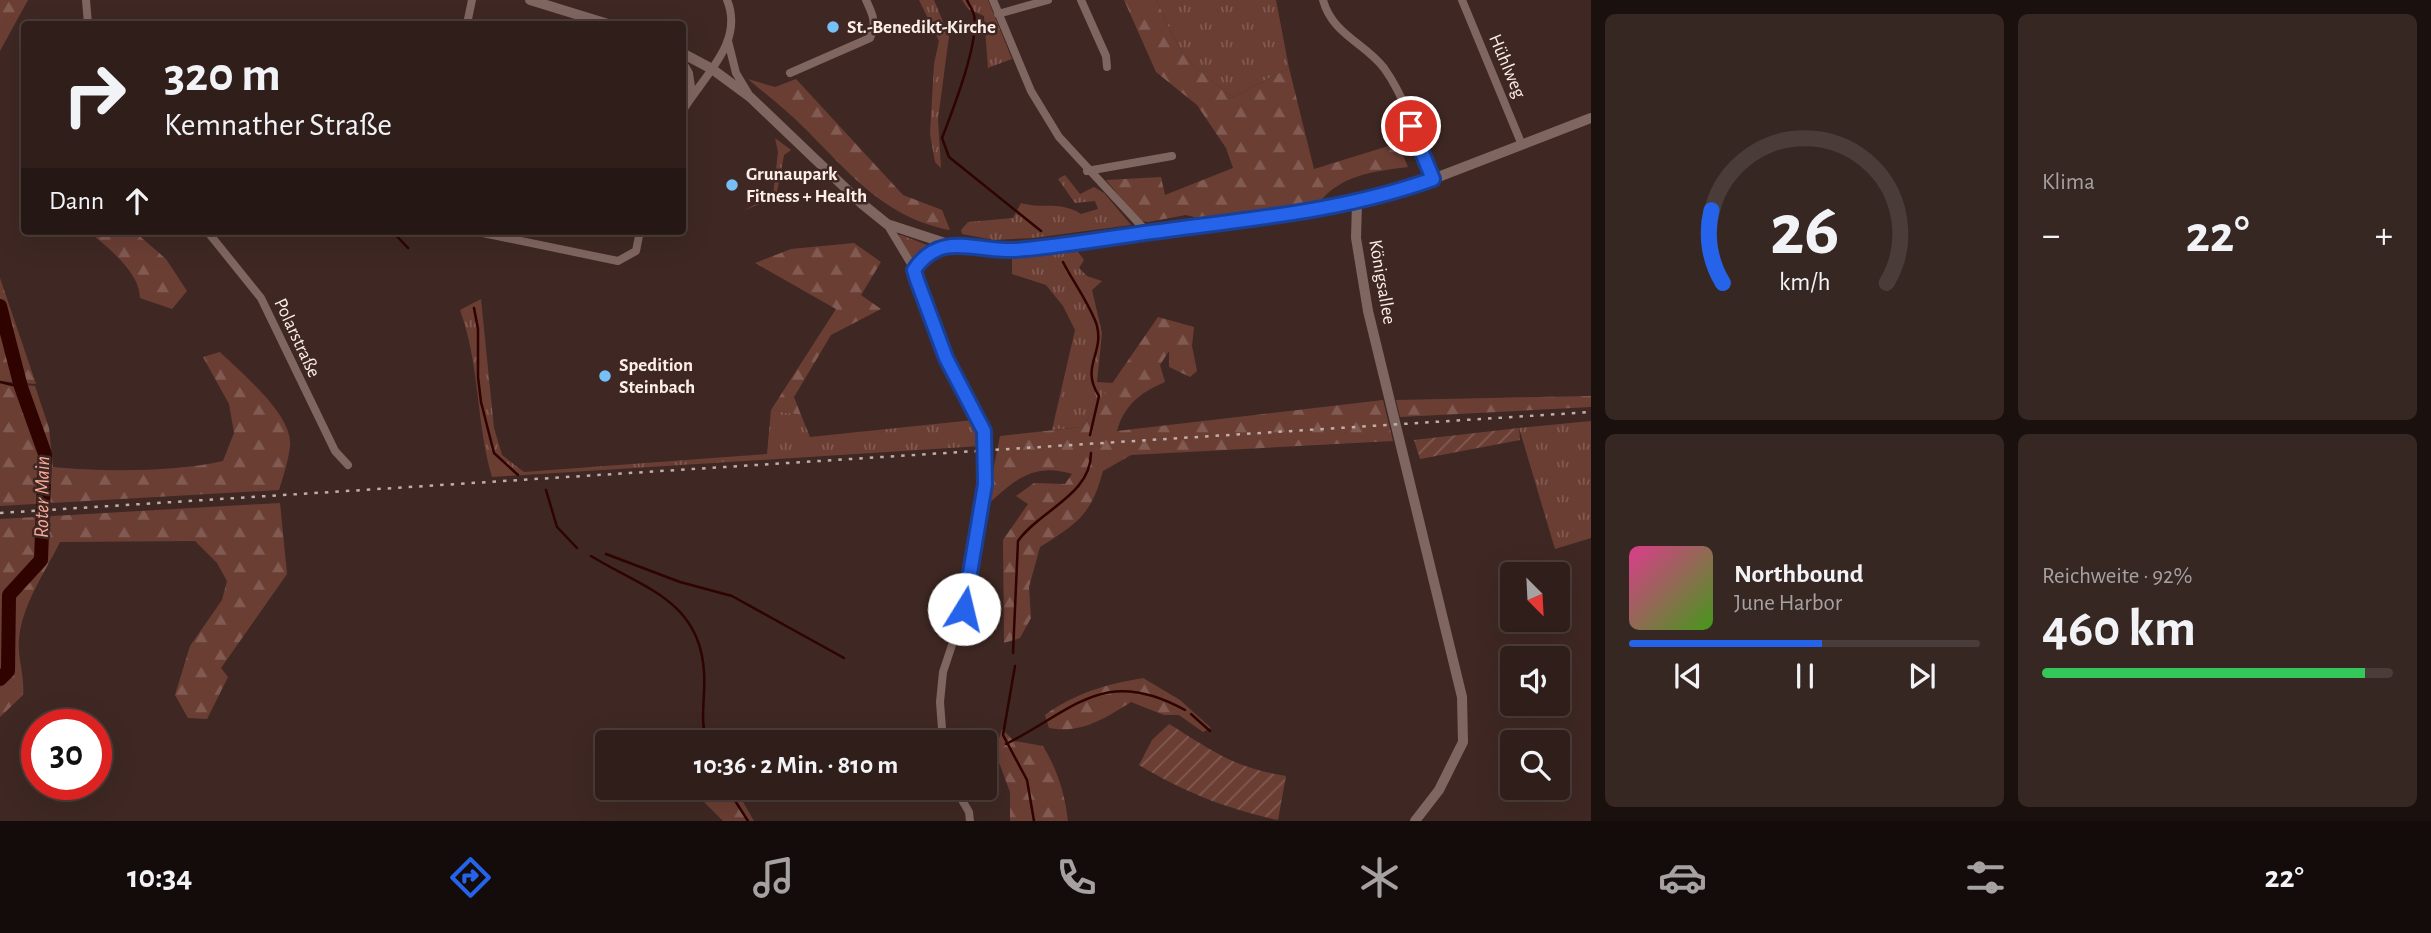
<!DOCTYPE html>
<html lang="de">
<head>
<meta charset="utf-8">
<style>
	body { margin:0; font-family:"Alegreya Sans",sans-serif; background:#372723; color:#f1f3f6; height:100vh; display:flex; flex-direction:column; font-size:26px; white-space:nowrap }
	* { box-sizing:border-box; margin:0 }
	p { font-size:23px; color:#a7a2a2 }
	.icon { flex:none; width:38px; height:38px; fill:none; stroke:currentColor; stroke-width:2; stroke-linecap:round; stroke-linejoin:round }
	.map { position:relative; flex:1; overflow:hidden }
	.sheet { display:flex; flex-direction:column; gap:14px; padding:14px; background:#1a100e; width:840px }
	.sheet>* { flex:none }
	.guide { position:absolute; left:21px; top:21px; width:665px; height:214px; border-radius:7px; box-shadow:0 7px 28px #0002,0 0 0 2px #4a3c39; background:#2f1e1a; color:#f1f3f6; overflow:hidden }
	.needle { width:46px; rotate:156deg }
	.tools { position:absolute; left:1500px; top:562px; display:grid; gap:14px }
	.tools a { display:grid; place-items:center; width:70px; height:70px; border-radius:7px; background:#2f1e1a; box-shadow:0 7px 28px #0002,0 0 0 2px #4a3c39; font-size:35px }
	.speed { position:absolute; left:21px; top:709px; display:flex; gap:14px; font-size:35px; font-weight:700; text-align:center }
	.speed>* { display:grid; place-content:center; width:91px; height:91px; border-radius:50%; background:#2f1e1a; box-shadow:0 7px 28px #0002,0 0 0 2px #4a3c39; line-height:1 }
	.speed .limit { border:10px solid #d22; background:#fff; color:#111 }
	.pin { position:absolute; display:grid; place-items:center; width:60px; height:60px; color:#fff; margin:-30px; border:4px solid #fff; border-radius:50%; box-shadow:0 2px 7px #0007 }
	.me { position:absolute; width:77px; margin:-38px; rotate:9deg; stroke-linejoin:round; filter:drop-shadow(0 0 5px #0008) }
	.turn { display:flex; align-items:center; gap:24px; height:147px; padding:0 28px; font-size:32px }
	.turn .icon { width:91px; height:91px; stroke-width:2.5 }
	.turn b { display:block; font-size:49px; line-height:60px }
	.then { display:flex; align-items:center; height:66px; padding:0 28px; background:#0003; gap:14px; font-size:26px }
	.big { font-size:52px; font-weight:600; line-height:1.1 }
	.sheet .tile { flex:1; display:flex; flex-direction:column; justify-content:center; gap:10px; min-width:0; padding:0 24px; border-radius:10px; background:#372723 }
	.sheet .dial { align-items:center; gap:0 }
	.dial svg { height:182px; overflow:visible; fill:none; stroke:#4a3c39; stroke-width:7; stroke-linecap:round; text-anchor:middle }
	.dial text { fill:#f1f3f6; stroke:none }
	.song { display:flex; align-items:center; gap:21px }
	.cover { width:84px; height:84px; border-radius:10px; background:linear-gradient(135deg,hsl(330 70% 55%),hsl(100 70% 35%)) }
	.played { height:7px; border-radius:4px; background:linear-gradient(90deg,#2563eb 55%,#4a3c39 55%) }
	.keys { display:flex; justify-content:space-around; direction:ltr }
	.heat { display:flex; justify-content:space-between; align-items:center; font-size:38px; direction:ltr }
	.charge { height:10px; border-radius:5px; background:linear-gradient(90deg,#34c759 92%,#4a3c39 0) }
	.sheet .tiles { flex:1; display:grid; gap:14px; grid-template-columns:repeat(2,1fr) }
	.trip { position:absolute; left:595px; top:730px; width:402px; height:70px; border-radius:7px; background:#2f1e1a; box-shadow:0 7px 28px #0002,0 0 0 2px #4a3c39; font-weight:600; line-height:70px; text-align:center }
	.menu { display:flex; height:112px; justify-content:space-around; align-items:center; background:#130c0a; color:#a7a2a2 }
	.menu .icon { width:49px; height:49px }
	.menu .current { color:#2563eb }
	.menu b { font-size:32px; color:#f1f3f6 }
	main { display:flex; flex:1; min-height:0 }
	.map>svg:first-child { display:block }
</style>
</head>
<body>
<main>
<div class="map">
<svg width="1591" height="821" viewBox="0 0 1591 821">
	<defs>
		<pattern id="grass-tufts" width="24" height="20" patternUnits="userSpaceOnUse" patternTransform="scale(1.75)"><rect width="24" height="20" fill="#6b3e34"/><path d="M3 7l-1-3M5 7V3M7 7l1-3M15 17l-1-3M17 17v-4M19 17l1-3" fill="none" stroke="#815a52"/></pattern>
		<pattern id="forest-firs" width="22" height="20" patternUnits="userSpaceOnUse" patternTransform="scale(1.75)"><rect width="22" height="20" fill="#6b3e34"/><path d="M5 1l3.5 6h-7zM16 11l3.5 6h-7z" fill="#815a52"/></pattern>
		<pattern id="garden-furrows" width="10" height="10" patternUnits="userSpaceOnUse" patternTransform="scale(1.75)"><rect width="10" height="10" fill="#6b3e34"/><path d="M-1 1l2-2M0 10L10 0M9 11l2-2" fill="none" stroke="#815a52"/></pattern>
	</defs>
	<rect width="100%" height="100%" fill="#3f2823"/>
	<path fill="url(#grass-tufts)" d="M919,0H934L949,36L938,119L941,168L935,162L930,134L934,64L939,41Z
		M962,0H988L1012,59L988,68L984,16L968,9Z
		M1157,0H1276L1289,68L1233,97C1189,65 1177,51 1157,0Z
		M775,138L791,150L784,155L776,197L743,211L773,195L778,152Z
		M1065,175L1080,194L1094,187L1104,193L1131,225L1033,238L994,240L962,234L961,230L968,222L1013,218L1021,203C1045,210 1057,200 1081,214L1098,209L1095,201L1075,203L1058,179Z
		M898,235H901L935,248L915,265Z
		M1078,252L1084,260L1079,268L1087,276L1102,281L1092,290L1102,333L1097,382L1113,383L1082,427L1052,430L1075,330L1063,306L1046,285L1012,274V255Z
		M481,299L494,428L502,455L524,472L767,454L771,410L801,415L810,437L974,420L980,431L981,446L492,477C476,423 480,364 460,310Z
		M1591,421V538L1555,549L1519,428Z"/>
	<path fill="url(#forest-firs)" d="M0,0H28L0,51Z
		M1124,0H1157C1177,51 1189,65 1233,97L1289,68L1314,169L1398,143L1408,167C1375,171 1340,175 1319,203L1207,220L1186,215L1148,222L1140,221L1106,180L1161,177L1165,195L1233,168L1226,148L1197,105L1156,72Z
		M748,79L775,87L796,79L903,195L942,210L950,230C879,217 843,164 794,118C779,104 763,92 748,79Z
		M88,231H134L166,259L187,291L172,309L140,298C140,272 106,246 88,231Z
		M854,243L881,262L861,295L881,309L831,335L794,397L801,415L771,410L836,309L755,263L791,249Z
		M0,278L36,384L0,381Z
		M1158,317L1194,327L1192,346L1197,371L1190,377L1169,367V351L1160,365L1165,382C1141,392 1124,405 1117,431L1383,400L1393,441L1131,455L1103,471C1091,515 1078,523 1040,547L1029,587L1031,618L1020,638L1004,643L1003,540L1028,504L1016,496L1034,483L1065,484L1072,474C1033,462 1013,481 986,506L1000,436L1082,427Z
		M220,352C241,373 294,415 290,447C288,462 283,477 279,490L0,506V383L35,386L49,428L53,467C102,472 176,472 223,461L234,433L229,404L203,357Z
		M1591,396V407L1400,417L1396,400Z
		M280,503L287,574L221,668L228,677L207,719L188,718L175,695L190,646L222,600L227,581L217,563L195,541L60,542C45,572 22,605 19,639C17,657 25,676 23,695L0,717V519Z
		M1143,678L1180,700L1211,728L1203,732L1179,715H1164L1131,702C1104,719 1081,734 1049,728L1045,715C1075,693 1107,684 1143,678Z
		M1002,729L1014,741L1043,746C1057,769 1065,794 1068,821H1010V792L995,752Z
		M698,788H735L754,821H723L695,793Z"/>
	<path fill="url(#garden-furrows)" d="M1519,428L1520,440L1420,459L1414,440Z
		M1169,724C1215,752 1232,767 1286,776L1278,820C1227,809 1184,792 1139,765L1152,740Z"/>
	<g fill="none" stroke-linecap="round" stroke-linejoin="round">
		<path stroke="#2e0300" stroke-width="2.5" d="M967,0C969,5 973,10 974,15C980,41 952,112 942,138L949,157L1041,231
			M392,231L408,248
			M1063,262C1072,280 1092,308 1097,326C1104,354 1080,367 1099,396L1090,435
			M474,308L478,329V377L481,402L494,453L518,475
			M0,382L21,387
			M546,490L557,527L577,548
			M606,554L680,582L732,596L844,658
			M591,556C643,588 700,600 704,672C706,695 699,720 707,742
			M1013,653L1018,541C1040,510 1091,495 1091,453
			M1015,666L1003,735L1027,780L1034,821
			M1191,714L1210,731
			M1006,744C1074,710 1104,665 1185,710
			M727,788L748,821"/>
		<path stroke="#2e0300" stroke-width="14" d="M0,306L21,387L45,454L41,560L9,595L8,671L0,679"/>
		<path stroke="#806660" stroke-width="8" d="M86,0L88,24
			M993,0L1031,91L1059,137L1147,232
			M1081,0L1106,56L1107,67
			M1323,0C1332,34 1365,43 1384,68C1405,97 1421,145 1433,179
			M1462,0L1522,145
			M998,14L1048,0
			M467,24L472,0
			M728,41L736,73L748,93
			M682,61L689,73L692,94
			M790,73L870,38C877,23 873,15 866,0
			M682,112C702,77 745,43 727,0
			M1087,171L1172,156
			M887,224L914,269L946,358L984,431L985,483L964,609L943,672L940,702L943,742
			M207,231L261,298L335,451L348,465
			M473,231L618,261L636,251L640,231
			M914,269L925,254L948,244
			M955,788L969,812L970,821"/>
		<path stroke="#806660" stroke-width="10" d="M1357,203L1356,238L1368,311L1462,697L1463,742L1439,790L1415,821"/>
		<path stroke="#806660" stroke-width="10" d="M530,0L608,24
			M682,53L712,69L750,97L861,203L887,224L948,244L995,250L1071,244L1357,203L1433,179L1591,118"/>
		<path stroke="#c0aeaa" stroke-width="2.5" stroke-dasharray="3.5 7" stroke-linecap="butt" d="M0,513L1591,412"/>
	</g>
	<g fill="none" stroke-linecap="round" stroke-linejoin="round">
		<g stroke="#184099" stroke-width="18">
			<path id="route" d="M964,609L985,484L984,431L946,358L917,280L914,270C941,230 974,252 1015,250C1066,246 1117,236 1168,230C1258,218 1347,210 1433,179L1411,126"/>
		</g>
		<use href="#route" stroke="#2563eb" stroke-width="12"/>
	</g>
	<g fill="#77bff7" stroke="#3f2823" stroke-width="2.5">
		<circle cx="833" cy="27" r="7"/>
		<circle cx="732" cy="185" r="7"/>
		<circle cx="605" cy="376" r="7"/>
	</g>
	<g text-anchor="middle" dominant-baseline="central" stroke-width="5" stroke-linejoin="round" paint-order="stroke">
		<g font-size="19" font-weight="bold" fill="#fdeeea" stroke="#3f2823" text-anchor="start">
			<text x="847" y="27">St.-Benedikt-Kirche</text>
			<text x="746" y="174">Grunaupark<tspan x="746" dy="22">Fitness + Health</tspan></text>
			<text x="619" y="365">Spedition<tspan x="619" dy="22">Steinbach</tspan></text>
		</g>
		<g font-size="19" fill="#fdeeea" stroke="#3f2823">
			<text transform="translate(1507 66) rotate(67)">Hühlweg</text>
			<text transform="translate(1382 282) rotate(80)">Königsallee</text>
			<text transform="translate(297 338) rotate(65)">Polarstraße</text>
		</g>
		<g font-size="21" font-style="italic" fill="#fcac9b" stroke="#3f2823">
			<text transform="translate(42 497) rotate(-89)">Roter Main</text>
		</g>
	</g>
</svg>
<div class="tools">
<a><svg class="needle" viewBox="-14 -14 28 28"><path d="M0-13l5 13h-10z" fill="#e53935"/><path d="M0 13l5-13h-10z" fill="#a7a2a2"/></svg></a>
<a><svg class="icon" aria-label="sound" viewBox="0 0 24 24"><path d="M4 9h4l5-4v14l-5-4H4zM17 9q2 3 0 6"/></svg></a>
<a><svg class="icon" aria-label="search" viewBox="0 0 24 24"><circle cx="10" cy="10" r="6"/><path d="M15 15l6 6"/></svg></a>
</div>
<div class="speed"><div class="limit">30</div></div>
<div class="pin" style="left:1411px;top:126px;background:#d93025"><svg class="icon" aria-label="arrive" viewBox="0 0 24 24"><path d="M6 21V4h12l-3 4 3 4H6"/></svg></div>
<svg class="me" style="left:964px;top:609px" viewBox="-20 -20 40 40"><circle r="19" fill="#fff"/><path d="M0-13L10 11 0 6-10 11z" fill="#2563eb"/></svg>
<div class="trip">10:36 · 2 Min. · 810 m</div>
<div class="guide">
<div class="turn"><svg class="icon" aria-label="right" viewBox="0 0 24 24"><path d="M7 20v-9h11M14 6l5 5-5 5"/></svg><div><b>320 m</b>Kemnather Straße</div></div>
<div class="then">Dann<svg class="icon" aria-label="ahead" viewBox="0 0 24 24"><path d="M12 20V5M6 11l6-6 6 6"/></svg></div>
</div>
</div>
<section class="sheet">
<div class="tiles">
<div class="tile dial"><svg viewBox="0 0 100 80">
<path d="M14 69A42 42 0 1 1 86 69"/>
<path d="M14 69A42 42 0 0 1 9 37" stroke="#2563eb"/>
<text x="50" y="56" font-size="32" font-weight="700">26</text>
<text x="50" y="72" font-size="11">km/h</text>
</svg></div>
<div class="tile"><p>Klima</p>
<div class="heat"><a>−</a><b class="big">22°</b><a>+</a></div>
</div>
<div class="tile">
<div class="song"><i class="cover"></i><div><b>Northbound</b><p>June Harbor</p></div></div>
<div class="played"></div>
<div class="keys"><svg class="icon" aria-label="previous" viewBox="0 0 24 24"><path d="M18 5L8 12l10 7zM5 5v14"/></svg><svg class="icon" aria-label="pause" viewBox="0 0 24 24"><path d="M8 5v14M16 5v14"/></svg><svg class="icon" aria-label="next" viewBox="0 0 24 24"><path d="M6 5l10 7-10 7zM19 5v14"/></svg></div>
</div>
<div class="tile"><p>Reichweite · 92%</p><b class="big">460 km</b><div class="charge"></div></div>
</div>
</section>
</main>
<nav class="menu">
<b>10:34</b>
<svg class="icon current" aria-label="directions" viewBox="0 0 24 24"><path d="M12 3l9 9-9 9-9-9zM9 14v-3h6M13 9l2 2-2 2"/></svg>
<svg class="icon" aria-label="music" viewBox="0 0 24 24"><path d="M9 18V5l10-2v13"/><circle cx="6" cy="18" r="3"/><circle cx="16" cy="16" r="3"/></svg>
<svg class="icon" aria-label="phone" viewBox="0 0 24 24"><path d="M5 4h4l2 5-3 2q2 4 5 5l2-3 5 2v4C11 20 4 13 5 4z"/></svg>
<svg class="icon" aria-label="climate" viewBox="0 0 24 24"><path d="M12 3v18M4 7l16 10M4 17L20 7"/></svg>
<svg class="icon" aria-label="car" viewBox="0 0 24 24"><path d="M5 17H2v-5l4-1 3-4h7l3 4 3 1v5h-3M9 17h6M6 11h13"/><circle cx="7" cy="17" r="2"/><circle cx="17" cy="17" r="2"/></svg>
<svg class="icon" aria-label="filters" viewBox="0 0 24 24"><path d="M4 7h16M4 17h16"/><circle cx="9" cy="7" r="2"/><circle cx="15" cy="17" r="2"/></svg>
<b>22°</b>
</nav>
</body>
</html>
